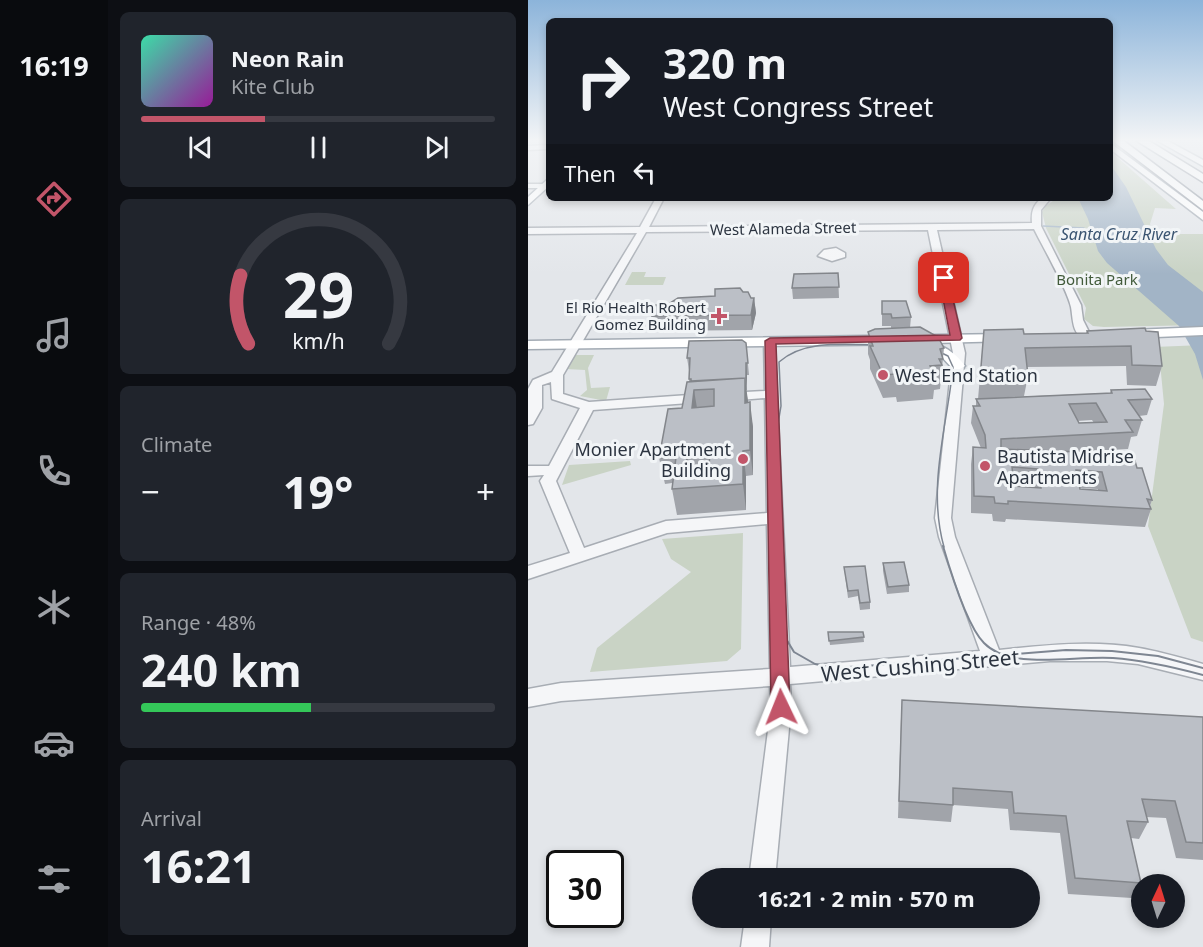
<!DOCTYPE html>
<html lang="en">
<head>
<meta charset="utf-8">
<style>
	body { margin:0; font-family:"Noto Sans",sans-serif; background:#20242c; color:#f1f3f6; height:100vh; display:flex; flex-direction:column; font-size:22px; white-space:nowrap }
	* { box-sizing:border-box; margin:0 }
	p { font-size:20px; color:#9ea1a6 }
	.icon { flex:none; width:33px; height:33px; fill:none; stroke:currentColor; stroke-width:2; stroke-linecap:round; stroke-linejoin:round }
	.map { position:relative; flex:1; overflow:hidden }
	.drawer { display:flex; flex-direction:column; gap:12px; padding:12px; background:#0d0f14; width:420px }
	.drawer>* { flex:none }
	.banner { position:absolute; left:18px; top:18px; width:567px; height:183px; border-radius:9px; box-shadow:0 3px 9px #0003; background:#171b24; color:#f1f3f6; overflow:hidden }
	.needle { width:39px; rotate:4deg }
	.tools { position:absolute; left:603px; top:874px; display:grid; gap:12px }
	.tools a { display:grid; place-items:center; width:54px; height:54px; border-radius:50%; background:#171b24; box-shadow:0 3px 9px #0003; font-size:30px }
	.speed { position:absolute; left:18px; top:850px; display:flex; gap:12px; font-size:30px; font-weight:700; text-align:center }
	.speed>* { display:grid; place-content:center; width:78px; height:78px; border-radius:50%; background:#171b24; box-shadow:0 3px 9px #0003; line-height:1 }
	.speed .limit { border:3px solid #111; border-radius:9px; background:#fff; color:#111 }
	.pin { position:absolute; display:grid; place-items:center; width:51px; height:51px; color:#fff; margin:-26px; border-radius:12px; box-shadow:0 3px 9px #0006 }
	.me { position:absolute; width:66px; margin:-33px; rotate:358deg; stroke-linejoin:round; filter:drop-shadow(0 0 4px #0008) }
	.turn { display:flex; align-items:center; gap:21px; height:126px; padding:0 18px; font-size:27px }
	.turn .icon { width:78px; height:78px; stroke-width:2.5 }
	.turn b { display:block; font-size:42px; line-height:51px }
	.then { display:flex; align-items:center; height:57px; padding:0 18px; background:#0003; gap:12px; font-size:22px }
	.big { font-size:45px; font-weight:700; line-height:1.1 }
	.drawer .card { flex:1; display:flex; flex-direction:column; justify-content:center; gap:9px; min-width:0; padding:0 21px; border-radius:9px; background:#20242c }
	.drawer .dial { align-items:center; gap:0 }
	.dial svg { height:156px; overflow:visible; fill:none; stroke:#363941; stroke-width:7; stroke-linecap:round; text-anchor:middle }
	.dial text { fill:#f1f3f6; stroke:none }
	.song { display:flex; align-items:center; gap:18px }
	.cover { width:72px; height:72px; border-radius:9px; background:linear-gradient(135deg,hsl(160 70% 55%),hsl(300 70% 35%)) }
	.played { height:6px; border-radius:3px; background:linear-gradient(90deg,#c25569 35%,#363941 35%) }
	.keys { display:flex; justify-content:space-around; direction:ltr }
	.heat { display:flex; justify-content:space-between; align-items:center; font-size:33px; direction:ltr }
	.charge { height:9px; border-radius:4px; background:linear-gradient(90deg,#34c759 48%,#363941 0) }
	.trip { position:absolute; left:164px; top:868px; width:348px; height:60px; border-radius:30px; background:#171b24; box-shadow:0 3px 9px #0003; font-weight:700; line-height:60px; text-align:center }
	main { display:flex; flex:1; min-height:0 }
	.menu { display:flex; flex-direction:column; width:108px; justify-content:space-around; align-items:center; background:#090b0e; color:#9ea1a6 }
	.menu .icon { width:42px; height:42px }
	.menu .selected { color:#c25569 }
	.menu b { font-size:27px; color:#f1f3f6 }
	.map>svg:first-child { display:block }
</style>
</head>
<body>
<main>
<nav class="menu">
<b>16:19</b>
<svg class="icon selected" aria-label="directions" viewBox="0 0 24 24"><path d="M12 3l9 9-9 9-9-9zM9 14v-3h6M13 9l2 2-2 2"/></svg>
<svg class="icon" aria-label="music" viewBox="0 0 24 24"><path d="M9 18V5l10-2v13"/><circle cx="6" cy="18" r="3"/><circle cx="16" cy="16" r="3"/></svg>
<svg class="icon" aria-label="phone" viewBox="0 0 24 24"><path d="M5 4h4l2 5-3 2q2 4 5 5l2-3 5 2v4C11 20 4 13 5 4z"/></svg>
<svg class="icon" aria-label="climate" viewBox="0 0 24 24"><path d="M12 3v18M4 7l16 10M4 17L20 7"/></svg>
<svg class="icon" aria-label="car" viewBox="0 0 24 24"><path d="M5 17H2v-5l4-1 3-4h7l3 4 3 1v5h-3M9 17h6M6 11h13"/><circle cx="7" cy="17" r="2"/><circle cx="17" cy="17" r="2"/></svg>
<svg class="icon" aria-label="filters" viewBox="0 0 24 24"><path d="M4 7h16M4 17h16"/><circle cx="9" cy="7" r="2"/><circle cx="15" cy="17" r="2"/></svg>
</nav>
<section class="drawer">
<div class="card">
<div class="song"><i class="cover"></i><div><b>Neon Rain</b><p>Kite Club</p></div></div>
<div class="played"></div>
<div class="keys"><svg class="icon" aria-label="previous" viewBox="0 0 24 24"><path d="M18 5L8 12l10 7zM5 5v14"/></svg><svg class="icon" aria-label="pause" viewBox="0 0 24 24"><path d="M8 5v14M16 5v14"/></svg><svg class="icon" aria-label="next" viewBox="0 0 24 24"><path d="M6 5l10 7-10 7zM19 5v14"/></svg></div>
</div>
<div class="card dial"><svg viewBox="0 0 100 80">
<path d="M14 69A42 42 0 1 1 86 69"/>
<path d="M14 69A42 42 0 0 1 10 34" stroke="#c25569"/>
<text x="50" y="56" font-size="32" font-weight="700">29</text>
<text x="50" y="72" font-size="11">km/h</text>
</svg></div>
<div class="card"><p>Climate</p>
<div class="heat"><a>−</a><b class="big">19°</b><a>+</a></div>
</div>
<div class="card"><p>Range · 48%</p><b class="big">240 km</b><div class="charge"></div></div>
<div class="card"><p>Arrival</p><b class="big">16:21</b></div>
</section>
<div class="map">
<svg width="675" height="947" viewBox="0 0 675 947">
	<rect width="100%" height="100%" fill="#e3e6ea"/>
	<path fill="#c9d3c5" d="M582,151L648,209L627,208L622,224L626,234H675V325L576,327L565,326L556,319L558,308L518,228L514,212L518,206L529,198H582Z
		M104,272H118L116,277H138L135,285H97Z
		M675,345V642L663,638L620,526L636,404L632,363L626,347Z
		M46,355H66L60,368L63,388L82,387L78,401L52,396L59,390L57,370L38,369Z
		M102,461L103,465L34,485L41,465Z
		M215,533L213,649L199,661L62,672L69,648L163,572L143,559L134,539Z"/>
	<path fill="#a2b4c6" d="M582,164L598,187L628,249L640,265L675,292V380L667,354L651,326L579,263L570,251L560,219L550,198H582Z"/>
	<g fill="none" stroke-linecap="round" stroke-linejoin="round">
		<path stroke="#a2b4c6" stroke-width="1.5" d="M515,226L556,228"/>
		<g stroke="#a8adb4" stroke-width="3">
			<path id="minor" d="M21,145V149L0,150V146Z
				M0,184H21V188H0Z
				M128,198H136L121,227L504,223C503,212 505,205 514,198H523L513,210V226L553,305L555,320L563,336L561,338L557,339C544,335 545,318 543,307C539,289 515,247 506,229L409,230L437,353L423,518L427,537L471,650C517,645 566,640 611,648C633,652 654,658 675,664V680L610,664L579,661H522L262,684L263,707L247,879H221L243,707L242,686L33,701L0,707V689L33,683L242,669L239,524L139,533L0,579V566L42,553L12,481L16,475L0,476V466H21L52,408L24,399L23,382L14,385V408L5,424L0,425V389L5,380L24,372L109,233L0,234V228L112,227ZM400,230L425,353L407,518L411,537L452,651L262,667L246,339L242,338L236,341L237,391L199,393L192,397L199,401L237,398L239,513L138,521L56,548L28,481L65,410L175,402L182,398L175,394L61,402L35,394V375L118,232Z
				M308,248L317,253V257L304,261L290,256L296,250Z
				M217,918H243L241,947H213Z"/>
		</g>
		<g stroke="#a3abb4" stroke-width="3">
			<path id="major" d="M630,141H640L675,160V166Z
				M582,143L675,212V220L582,149Z
				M21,178V186L0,205V197Z
				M675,327V335L605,338L598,334L605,330Z
				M478,334L483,335L485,338L483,341L405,343C420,348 428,354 437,366L430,370L425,369L412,355L389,347L387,344L0,349V341Z"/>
		</g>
		<g stroke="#8c949f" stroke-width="3">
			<path id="highway" d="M585,141H596L675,201V210Z
				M609,141H621L675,174V182Z"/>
		</g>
		<use href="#minor" fill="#f5f6f8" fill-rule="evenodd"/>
		<use href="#major" fill="#fff" fill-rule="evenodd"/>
		<use href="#highway" fill="#fff" fill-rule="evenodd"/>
		<path stroke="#7e8692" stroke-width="1.5" d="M401,347L420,356L425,367C419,427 399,487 416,547
			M252,547L248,436L253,406L251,362C278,338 322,345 356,345"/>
		<path stroke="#7e8692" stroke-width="2" d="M252,546L257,637L266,652L287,664L305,668L351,665L538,650L584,651L630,656L675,668
			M415,546C422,570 439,626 456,643C483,671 547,655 585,658C615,660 645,667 675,675"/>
	</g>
	<path fill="#a1a4aa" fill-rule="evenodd" d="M376,198H411V200H376Z
		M310,273L311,298L265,299L264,288Z
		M215,292L223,298H226L228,313L224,330L127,331L124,316L187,296Z
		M354,301L383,317L382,328L416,348L412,389L406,390L405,399L369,402L368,397L355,398L342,369V360L340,354V332L363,328V326H354Z
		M617,328L634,366L628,386L599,385L598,366L499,367L500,376L496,396L479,397L582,393L583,390L624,399L619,415L611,416L614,420L609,436L603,437L600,449L545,452L609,468L624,500L622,506L623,509L617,527L478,519L477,522L465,521L464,514L443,513V464L445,447L453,448L443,423L445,406H448V399H450L456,330L496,334L558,333L559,331ZM564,420L566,423H551L549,421ZM486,485L506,486L507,487L486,486ZM552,488L570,489V490L552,489Z
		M218,343L221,375H219V390H218L220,402L225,427V475L218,476V510L149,515L144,489V483L137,484L131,458L154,408L161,381V370L159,358Z
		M355,563L381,585V592L359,594L355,571Z
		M316,567L342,602V609L332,610L330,596L320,598Z
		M300,632H335L336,642L302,645Z
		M675,717V860L648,858L638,818L618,817L620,822L611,839L603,838L613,883L604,898L540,894L532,833L482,830L480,809L425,805L423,822L370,818L373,718Z"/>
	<path fill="#83868b" d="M226,298L228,313L224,330L223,315Z
		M218,363L219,375V390L218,378Z
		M217,378L220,401V427L217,403Z
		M166,390L170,414L164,408Z
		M222,402L225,427V475L222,450Z
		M215,451L218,476V510L215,484Z
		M159,456L164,482L157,477Z"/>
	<path fill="#bbbfc6" stroke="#83868b" stroke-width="1.5" fill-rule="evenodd" d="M310,273L311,287L264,288L266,274Z
		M212,288L215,292H220L223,298H226L223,315L124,316L128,305H139L150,298L187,296V289Z
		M354,301H378L383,317L364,318L363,314H354Z
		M392,327L410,337L416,348L412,349L415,359H411L414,365L402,366L406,375L370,378L368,374L355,375L342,346H345L340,332L347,329Z
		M617,328L618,331L630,332L634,366L604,365L603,346L497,348L500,376L452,379L456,330L495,329L496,334L560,333L559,331Z
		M214,340L218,343L220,363H218V378L163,381V379H161L162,358H159L161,341Z
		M217,378V403L222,402V450L215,451V484L144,489L148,457L131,458L140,409L154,408L159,382ZM186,389V406L164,408L166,390ZM182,455L180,474L157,477L159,456Z
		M617,389L624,399L600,400L614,420H597L605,432L473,439V449L605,454L609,468H614L624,500L619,499L623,509L480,501V504L467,503L466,497L446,496L445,447L458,448L457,435L445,406H452L448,399L584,393L583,390ZM568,403L579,422L551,423L541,404ZM484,467L510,469L513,488L486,486ZM548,470L574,472L579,491L552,489Z
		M376,562L381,585L360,587L355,563Z
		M337,566L342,602L332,603L330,590L320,591L316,567Z
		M300,632H335L336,637L301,641Z
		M374,700L675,717V843L658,842L647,801L614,799L620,822L599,821L613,883L547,878L538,816L486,813L484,792L425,788V805L371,801Z"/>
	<linearGradient id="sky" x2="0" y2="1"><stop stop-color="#8cb4da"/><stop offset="0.51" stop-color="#f2f4f6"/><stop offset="1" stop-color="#f2f4f6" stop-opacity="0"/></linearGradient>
	<rect width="675" height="274" fill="url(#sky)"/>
	<path fill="#c25569" stroke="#7e3744" stroke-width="1.5" d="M416,275L420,278L434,338L432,340L248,344L262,707L260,713L253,715L246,713L243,707L237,341L242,338L422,335L411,278Z"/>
	<g fill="#c25569" stroke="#f2f5f7" stroke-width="2">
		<path d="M188 307h6v6h6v6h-6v6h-6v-6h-6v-6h6z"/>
		<circle cx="355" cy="375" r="6"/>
		<circle cx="215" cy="459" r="6"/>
		<circle cx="457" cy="466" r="6"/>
	</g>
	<g text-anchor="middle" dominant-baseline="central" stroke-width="6" stroke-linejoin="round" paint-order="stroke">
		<g font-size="15" fill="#2c3440" stroke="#f2f5f7">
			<text transform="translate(255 228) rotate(-1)">West Alameda Street</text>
		</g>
		<g font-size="15" fill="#425b3b" stroke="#f2f5f7">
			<text x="569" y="279">Bonita Park</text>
		</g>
		<g font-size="15" fill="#2c3440" stroke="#f2f5f7" text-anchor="end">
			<text x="178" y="307">El Rio Health Robert<tspan x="178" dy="17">Gomez Building</tspan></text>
		</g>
		<g font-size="16" font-style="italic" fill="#3a5471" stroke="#f2f5f7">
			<text x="591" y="234">Santa Cruz River</text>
		</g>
		<g font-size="18" fill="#2c3440" stroke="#f2f5f7" text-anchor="start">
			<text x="367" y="375">West End Station</text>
			<text x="203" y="449" text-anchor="end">Monier Apartment<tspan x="203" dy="21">Building</tspan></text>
			<text x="469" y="456">Bautista Midrise<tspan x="469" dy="21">Apartments</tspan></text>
		</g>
		<g font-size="21" fill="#2c3440" stroke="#f2f5f7">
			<text transform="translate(392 665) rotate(-5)">West Cushing Street</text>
		</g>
	</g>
</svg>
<div class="tools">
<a><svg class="needle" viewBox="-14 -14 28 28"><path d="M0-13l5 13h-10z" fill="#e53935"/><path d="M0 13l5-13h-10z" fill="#9ea1a6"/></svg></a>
</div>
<div class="speed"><div class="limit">30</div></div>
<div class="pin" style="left:416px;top:278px;background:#d93025"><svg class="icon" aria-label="arrive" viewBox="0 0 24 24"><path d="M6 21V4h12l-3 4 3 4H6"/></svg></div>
<svg class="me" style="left:253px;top:707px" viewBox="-20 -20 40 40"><path d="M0-17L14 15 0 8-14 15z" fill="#c25569" stroke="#fff" stroke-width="4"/></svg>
<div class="trip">16:21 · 2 min · 570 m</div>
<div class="banner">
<div class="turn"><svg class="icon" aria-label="right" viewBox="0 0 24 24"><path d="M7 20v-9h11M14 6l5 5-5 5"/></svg><div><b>320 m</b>West Congress Street</div></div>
<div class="then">Then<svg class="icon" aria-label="left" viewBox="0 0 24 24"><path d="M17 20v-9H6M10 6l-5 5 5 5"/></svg></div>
</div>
</div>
</main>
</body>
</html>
